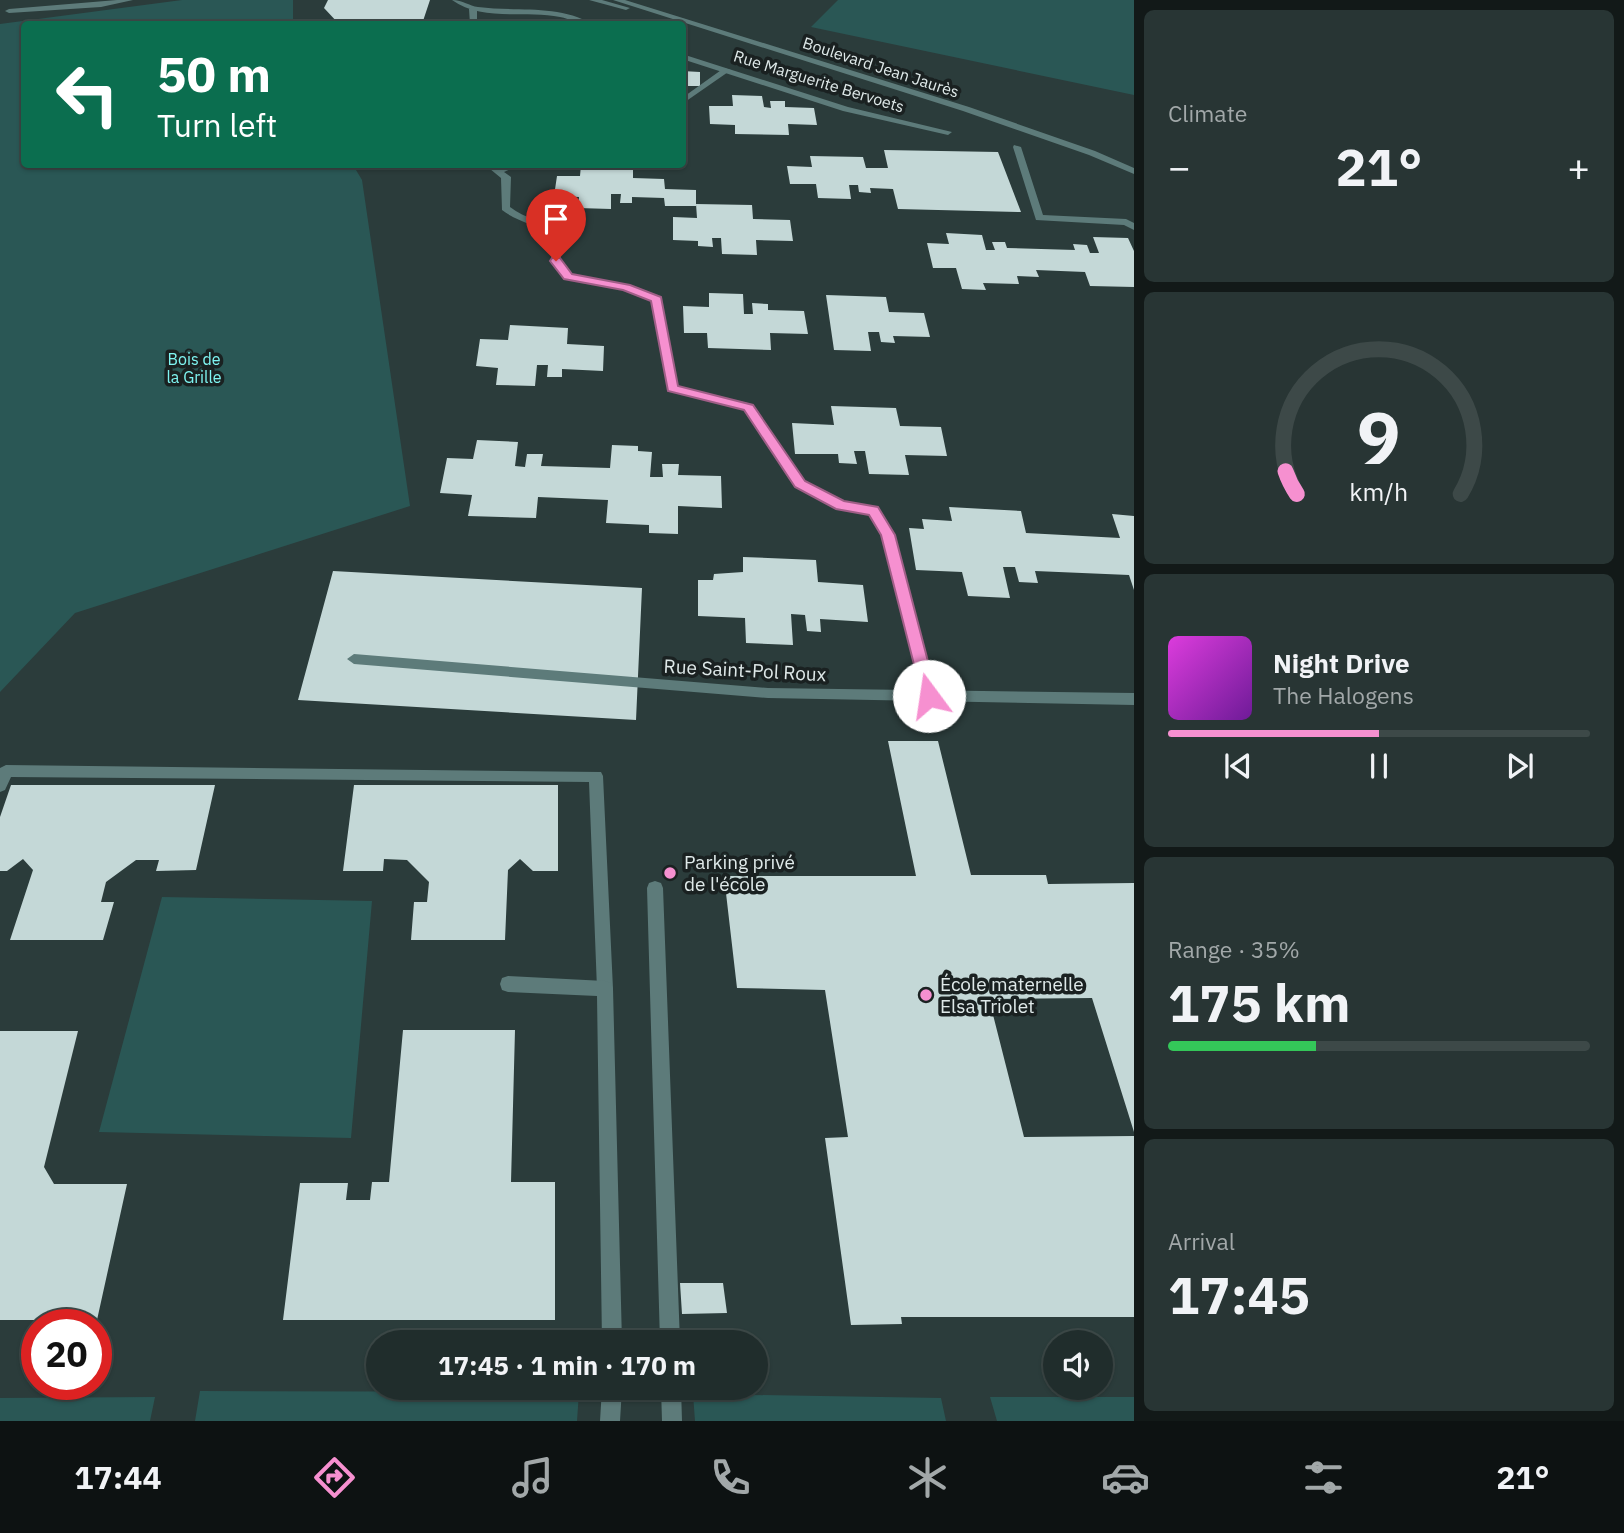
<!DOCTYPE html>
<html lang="en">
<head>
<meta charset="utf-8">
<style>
	body { margin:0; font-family:"IBM Plex Sans",sans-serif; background:#283534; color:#f1f3f6; height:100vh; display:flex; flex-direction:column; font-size:26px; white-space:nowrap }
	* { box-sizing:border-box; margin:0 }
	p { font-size:23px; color:#a2a8a9 }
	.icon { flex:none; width:38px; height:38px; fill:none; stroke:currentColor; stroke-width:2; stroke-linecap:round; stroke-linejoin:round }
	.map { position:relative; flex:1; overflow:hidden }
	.panel { display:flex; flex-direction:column; gap:10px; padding:10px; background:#121918; width:490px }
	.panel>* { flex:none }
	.hud { position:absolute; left:21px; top:21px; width:665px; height:147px; border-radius:7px; box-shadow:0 2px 5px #0004,0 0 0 2px #3d4948; background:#0b6e4f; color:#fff; overflow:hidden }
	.tools { position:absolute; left:1043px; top:1330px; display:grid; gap:14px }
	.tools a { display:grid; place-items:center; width:70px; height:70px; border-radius:50%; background:#202d2c; box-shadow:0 2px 5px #0004,0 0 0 2px #3d4948; font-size:35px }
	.speed { position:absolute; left:21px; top:1309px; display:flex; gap:14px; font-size:35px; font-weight:700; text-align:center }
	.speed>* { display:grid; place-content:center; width:91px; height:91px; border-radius:50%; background:#202d2c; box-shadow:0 2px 5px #0004,0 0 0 2px #3d4948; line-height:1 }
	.speed .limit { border:10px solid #d22; background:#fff; color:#111 }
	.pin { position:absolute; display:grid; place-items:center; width:60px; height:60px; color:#fff; margin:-72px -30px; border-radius:50% 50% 50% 0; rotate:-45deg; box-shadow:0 0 7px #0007 }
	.pin .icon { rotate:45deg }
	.me { position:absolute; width:77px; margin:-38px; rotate:346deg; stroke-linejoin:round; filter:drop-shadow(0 0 5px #0008) }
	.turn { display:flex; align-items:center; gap:24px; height:147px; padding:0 21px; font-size:32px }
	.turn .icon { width:91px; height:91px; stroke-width:2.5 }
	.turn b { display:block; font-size:49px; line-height:60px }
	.big { font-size:52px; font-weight:700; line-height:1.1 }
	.panel .widget { flex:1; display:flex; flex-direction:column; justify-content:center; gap:10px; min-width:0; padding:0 24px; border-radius:10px; background:#283534 }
	.panel .dial { align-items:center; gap:0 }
	.dial svg { height:182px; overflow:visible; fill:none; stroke:#3d4948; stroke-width:7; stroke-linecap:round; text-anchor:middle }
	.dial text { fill:#f1f3f6; stroke:none }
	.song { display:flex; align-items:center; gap:21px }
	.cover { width:84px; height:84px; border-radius:10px; background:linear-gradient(135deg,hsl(300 70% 55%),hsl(280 70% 35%)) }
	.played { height:7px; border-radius:4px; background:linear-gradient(90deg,#f690d0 50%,#3d4948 50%) }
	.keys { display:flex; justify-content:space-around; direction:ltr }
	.heat { display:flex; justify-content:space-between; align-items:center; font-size:38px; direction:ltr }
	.charge { height:10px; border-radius:5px; background:linear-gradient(90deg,#34c759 35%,#3d4948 0) }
	.trip { position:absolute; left:366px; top:1330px; width:402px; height:70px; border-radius:35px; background:#202d2c; box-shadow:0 2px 5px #0004,0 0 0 2px #3d4948; font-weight:700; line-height:70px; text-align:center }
	.tab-bar { display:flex; height:112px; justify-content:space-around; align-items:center; background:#0d1212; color:#a2a8a9 }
	.tab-bar .icon { width:49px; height:49px }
	.tab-bar .on { color:#f690d0 }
	.tab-bar b { font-size:32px; color:#f1f3f6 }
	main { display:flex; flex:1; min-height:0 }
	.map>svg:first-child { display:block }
</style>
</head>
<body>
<main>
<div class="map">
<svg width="1134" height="1421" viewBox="0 0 1134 1421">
	<rect width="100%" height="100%" fill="#2b3c3b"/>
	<path fill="#2a5755" d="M182,0H293V24H24V164L353,165L362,180L410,506L75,613L0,692V24Z
		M838,0H1134V95L811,27Z
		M162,897L372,901L351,1138L99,1132Z
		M200,1391L579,1392L577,1421H195Z
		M693,1394L941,1398L946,1421H695Z
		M155,1397L150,1421H0V1398Z
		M990,1397H1134V1421H997Z"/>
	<path fill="#c4d8d7" d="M328,0H430L422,24H339L324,8Z
		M682,71L700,72V86H682Z
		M732,95L762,96L764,107L771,108L770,101H785V107L814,108L817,125L788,124L789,135L735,134V125L710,124L709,106H733Z
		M884,150L998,152L1021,212L898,209L893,189L870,188L871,193L859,192L858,185H849L851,199L818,198L816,184H790L787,166L812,167L810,156L863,157L866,168H888Z
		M581,165L633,167V178L664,179L665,189L696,190V206H665L664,198L632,197V203H620L621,194H611V209L578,208L579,197L554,196L557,176H580Z
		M696,204L752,205L753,219L790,220L793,241L756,240L757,255L722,254L721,238H712L713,247L698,246V241L673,240V217L697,218Z
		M946,233L982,235L986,250H995L992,242H1005L1007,248L1075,250L1073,244L1087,245L1090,253H1099L1093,237L1128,238L1134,251V287L1090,286L1085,272L1036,270L1039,277L1017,276L1019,284L983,283L986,290L962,289L956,268H933L927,243L949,244Z
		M709,293L743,294L744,314H753L752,303L768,304V310L804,311L808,334L770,333L771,350L708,348L707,333H684L683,306L709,307Z
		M826,295L886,297L889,312L924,313L930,337L893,336L895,343L881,342L879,332H868L871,351L834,350Z
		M510,325L568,328L567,344L604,346L603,371L562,369V377H547L548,365H537L535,386L496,385L498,368L476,366L480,339L508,340Z
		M831,406L896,408L900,426L941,427L947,456L905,455L909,475L869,474L865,451H854L857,464L839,463L838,454H795L792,423L834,425Z
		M477,440L518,442L515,466L525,467L527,454H543L541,466L610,468L612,445L638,446V451L652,452L650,477H663L662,464H679L678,475L721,476L722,508L678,506V534L649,533V525L606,523L608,500L538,497L536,518L468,516L472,495L440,493L447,458L473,459Z
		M949,507L1021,511L1026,533L1120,538L1112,514L1134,516V590L1129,575L1035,571L1038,583L1019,582L1015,567H1003L1010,598L968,596L962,572L916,570L909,528L924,529L922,519L952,521Z
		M743,557L816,560L818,582L863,585L868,622L820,619L821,632L807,631L805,615L791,614L793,645L746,643L745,618L698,616V580H713L714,574L743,572Z
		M333,571L642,588L636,720L298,700Z
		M888,741H938L971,875H1046L1048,884L1134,883V1132L1092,998L989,999L1024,1137L1134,1136V1317H901L902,1324L851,1325L825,1138L848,1137L825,990L737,988L724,876H916Z
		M11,785H215L196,870L156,871L159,860H136L106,882L101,902H114L103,940H10L33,870L23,859L7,871H0V817Z
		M354,785H558V871H533L520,859L508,870L505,940H411L414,902H427L429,882L407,860L384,859L383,871H343Z
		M403,1030H515L511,1182H555V1320H283L300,1183H348L346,1200H370L372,1182H389Z
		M0,1031H78L44,1167L54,1184H127L97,1320H0Z
		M680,1283H723L727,1313L682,1314Z"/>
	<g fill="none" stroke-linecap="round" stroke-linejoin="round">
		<path fill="#5d7b7a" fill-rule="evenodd" d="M473,7L477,9V24H470L469,9Z
			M724,68L731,70L682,104V98Z
			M484,164H494L499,167L508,164H522L504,172L511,177L510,207C525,219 545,221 560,233L561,261L571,275L630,285L660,297L677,387L752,404L804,481L844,501L877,508L894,535L936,696L934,700H924L922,696L882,535L869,514L837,508L796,487L744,410L668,391L651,301L624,290L564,279L551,261L552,236C537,224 517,222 502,210L501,178Z
			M6,765L601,772L603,776L613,989L611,995L605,997L599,995L597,989L589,782L11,777L5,790L0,792V768Z"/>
		<path fill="#5d7b7a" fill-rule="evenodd" d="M452,0C463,0 469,6 478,7C515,12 559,4 592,24C580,25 571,19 560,17C525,10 482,22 452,0Z
			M682,54L848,107L952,132L948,135L843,111L682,59Z
			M1014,145L1021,147L1043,215L1126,219L1134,223V230L1124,225L1036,220L1013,147Z
			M354,654L768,688L1134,693V705L768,698L354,664L347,659Z
			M655,881L661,883L663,888L680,1342H660L647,888L649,883Z
			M508,976L605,981L611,983L613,989L622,1342H602L597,996L508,992L502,990L500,984L502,978Z
			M602,1388H622L620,1421H600Z
			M661,1388H681L682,1421H662Z"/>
		<path fill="#5d7b7a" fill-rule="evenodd" d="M117,0H133L101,7L9,13L5,11L9,9Z
			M589,0H602L630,8L626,10Z
			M613,0H625L969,107L1095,151L1134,168V174L1089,155L963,111Z"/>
	</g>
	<path fill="#f690d0" stroke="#a05e87" stroke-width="2" d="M552,258H560L572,274L630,285L661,297L678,386L753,405L805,481L844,501L878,507L895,535L937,696L935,700L929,702L922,696L881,535L869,515L836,509L795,487L744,410L668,391L651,301L623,290L564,279L550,261Z"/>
	<g fill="#f690d0" stroke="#1a2121" stroke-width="2.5">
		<circle cx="670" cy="873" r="7"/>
		<circle cx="926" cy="995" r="7"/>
	</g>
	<g text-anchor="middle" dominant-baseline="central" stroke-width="7" stroke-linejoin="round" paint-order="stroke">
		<g font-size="16" fill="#dfe9e9" stroke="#1a2121">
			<text transform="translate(881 67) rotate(18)">Boulevard Jean Jaurès</text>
			<text transform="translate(819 81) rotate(17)">Rue Marguerite Bervoets</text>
		</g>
		<g font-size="16" fill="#7ff5f2" stroke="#1a2121">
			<text x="194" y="359">Bois de<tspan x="194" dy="18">la Grille</tspan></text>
		</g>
		<g font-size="19" fill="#dfe9e9" stroke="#1a2121">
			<text transform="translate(745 670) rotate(3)">Rue Saint-Pol Roux</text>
		</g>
		<g font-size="19" fill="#dfe9e9" stroke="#1a2121" text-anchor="start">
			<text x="684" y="862">Parking privé<tspan x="684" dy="22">de l'école</tspan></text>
			<text x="940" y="984">École maternelle<tspan x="940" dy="22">Elsa Triolet</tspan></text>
		</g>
	</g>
</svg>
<div class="tools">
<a><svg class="icon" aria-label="sound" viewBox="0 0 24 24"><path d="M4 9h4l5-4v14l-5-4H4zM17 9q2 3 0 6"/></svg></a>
</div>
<div class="speed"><div class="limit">20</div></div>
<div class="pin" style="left:556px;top:261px;background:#d93025"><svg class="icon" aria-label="arrive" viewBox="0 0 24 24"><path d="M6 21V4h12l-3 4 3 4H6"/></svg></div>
<svg class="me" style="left:929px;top:696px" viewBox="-20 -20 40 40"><circle r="19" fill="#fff"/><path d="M0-13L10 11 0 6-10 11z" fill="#f690d0"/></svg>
<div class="trip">17:45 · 1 min · 170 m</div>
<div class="hud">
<div class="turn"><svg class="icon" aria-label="left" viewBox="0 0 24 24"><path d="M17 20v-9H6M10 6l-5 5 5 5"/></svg><div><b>50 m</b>Turn left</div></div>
</div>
</div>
<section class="panel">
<div class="widget"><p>Climate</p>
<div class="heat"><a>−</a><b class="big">21°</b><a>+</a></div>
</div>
<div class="widget dial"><svg viewBox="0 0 100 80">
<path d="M14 69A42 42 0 1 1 86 69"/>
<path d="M14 69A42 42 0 0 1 9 59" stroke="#f690d0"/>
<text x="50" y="56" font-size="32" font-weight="700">9</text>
<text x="50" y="72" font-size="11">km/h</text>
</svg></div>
<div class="widget">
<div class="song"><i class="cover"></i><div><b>Night Drive</b><p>The Halogens</p></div></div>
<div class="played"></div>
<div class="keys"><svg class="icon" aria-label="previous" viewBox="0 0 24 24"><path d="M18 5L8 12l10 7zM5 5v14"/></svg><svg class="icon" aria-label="pause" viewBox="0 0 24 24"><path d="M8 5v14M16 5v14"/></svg><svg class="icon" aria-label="next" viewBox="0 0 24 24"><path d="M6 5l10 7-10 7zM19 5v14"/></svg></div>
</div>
<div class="widget"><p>Range · 35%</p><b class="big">175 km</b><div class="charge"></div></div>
<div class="widget"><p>Arrival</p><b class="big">17:45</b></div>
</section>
</main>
<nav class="tab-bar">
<b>17:44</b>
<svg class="icon on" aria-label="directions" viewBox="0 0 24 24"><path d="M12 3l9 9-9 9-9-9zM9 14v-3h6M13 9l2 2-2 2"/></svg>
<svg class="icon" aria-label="music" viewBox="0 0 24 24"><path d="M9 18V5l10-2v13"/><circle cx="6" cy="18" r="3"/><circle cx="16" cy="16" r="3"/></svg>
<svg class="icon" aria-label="phone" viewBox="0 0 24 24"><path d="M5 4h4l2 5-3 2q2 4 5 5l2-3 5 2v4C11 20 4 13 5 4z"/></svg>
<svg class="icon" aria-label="climate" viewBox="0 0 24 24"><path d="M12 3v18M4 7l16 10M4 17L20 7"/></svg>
<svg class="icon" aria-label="car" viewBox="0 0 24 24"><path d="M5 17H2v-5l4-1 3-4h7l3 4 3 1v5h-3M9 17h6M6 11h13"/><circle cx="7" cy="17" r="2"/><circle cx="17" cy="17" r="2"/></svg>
<svg class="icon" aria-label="filters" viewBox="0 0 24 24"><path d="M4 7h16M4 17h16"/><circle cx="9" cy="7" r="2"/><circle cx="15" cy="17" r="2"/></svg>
<b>21°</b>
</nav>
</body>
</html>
